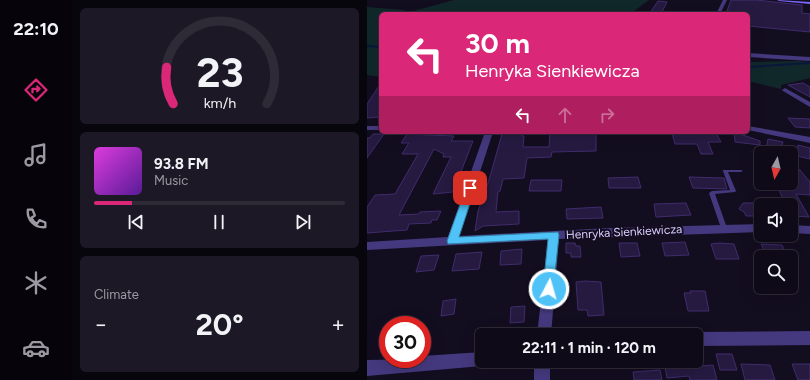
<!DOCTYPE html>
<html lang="en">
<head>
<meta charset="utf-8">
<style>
	body { margin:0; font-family:Figtree,sans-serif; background:#1c1825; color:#f1f3f6; height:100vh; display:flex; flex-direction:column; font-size:15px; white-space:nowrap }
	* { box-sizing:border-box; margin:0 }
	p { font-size:13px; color:#9b9aa2 }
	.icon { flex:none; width:22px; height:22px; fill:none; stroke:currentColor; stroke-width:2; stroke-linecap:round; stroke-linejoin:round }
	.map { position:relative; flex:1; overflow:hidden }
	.sheet { display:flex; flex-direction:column; gap:8px; padding:8px; background:#08060d; width:295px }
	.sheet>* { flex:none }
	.banner { position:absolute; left:12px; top:12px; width:371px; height:122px; border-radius:6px; box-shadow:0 4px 16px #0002,0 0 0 1px #2e2b37; background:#db2777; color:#fff; overflow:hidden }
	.needle { width:26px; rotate:188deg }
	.controls { position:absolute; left:387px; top:146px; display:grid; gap:8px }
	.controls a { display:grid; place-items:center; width:44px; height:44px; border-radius:6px; background:#0e0a18; box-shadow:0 4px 16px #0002,0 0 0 1px #2e2b37; font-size:20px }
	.speed { position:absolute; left:12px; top:316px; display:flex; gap:8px; font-size:20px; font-weight:700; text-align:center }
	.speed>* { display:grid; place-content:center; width:52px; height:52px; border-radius:50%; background:#0e0a18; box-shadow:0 4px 16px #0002,0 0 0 1px #2e2b37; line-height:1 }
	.speed .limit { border:6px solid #d22; background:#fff; color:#111 }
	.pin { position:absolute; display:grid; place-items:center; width:34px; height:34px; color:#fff; margin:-17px; border-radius:8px; box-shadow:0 2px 6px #0006 }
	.me { position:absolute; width:44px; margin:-22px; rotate:6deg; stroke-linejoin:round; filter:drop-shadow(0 0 3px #0008) }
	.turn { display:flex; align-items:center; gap:14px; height:84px; padding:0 20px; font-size:18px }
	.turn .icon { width:52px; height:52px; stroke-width:2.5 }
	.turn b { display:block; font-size:28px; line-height:34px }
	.lanes { display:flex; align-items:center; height:38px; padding:0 20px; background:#0003; justify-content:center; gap:20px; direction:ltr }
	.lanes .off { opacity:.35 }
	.big { font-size:30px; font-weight:700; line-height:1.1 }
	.sheet .widget { flex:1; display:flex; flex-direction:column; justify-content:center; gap:6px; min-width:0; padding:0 14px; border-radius:6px; background:#1c1825 }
	.sheet .dial { align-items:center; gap:0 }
	.dial svg { height:104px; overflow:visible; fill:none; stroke:#2e2b37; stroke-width:7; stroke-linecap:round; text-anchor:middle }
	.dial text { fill:#f1f3f6; stroke:none }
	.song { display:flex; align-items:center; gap:12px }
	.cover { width:48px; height:48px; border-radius:6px; background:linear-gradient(135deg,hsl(300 70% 55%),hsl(270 70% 35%)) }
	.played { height:4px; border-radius:2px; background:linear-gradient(90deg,#db2777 15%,#2e2b37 15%) }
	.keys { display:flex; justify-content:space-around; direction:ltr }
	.heat { display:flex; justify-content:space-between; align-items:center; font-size:22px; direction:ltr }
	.trip { position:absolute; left:108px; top:328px; width:228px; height:40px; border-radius:6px; background:#0e0a18; box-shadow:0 4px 16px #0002,0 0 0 1px #2e2b37; font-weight:700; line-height:40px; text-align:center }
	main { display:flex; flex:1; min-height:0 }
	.tabs { display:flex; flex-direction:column; width:72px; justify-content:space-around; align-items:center; background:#06040a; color:#9b9aa2 }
	.tabs .icon { width:28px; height:28px }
	.tabs .selected { color:#db2777 }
	.tabs b { font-size:18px; color:#f1f3f6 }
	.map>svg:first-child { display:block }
</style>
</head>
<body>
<main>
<nav class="tabs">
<b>22:10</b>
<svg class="icon selected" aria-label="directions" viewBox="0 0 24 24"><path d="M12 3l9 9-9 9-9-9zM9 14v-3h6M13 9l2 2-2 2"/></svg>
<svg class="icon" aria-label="music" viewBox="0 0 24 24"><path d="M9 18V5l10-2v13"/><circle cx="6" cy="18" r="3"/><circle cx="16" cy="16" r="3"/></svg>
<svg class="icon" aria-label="phone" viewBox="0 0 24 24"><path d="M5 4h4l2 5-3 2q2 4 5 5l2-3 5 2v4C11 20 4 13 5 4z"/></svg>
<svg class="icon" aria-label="climate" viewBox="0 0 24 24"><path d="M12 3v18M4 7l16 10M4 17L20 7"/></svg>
<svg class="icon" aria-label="car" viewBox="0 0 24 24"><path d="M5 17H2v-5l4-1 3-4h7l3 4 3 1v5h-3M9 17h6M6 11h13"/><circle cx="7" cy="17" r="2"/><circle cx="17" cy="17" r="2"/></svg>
</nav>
<section class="sheet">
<div class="widget dial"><svg viewBox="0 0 100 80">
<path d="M14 69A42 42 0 1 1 86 69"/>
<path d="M14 69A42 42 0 0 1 9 41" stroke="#db2777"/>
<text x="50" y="56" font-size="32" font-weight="700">23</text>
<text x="50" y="72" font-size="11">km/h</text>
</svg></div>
<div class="widget">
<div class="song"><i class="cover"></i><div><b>93.8 FM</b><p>Music</p></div></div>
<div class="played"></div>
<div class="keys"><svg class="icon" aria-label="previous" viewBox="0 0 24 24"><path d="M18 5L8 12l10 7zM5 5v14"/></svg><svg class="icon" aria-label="pause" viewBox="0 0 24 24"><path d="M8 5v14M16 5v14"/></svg><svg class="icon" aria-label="next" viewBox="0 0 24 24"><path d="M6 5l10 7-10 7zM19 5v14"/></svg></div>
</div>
<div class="widget"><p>Climate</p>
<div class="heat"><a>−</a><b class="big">20°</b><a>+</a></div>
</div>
</section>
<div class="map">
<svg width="443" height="380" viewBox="0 0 443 380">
	<rect width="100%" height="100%" fill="#130d20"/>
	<path fill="#11282a" d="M87,0H282L263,14H14V77L0,75V7L38,10L39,13Z
		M431,61L443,62V78L414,85V89L381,81V62Z"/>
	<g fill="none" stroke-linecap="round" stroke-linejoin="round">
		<path stroke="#0a173c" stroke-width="2" d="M0,46L14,47
			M381,67L443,63"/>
	</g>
	<path fill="#261a41" stroke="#402c6c" d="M364,0H389L435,5V13L443,14V32L381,26V13L360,11Z
		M291,1L300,2L294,14L283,13Z
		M14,83V117L0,118V104Z
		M436,83L443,87V97L421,85Z
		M421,118L443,119V128L428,127Z
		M367,132L393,141V145L368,142Z
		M183,133H229V151L185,152L184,157L160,158L157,178L136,179L133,191L131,192L129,212L152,211V224L116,226L108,231L111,211L122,180L135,134H156L155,136H157L156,147H182Z
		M305,133H349L354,142H341L346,154H334L330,144H308Z
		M6,134H17L0,158V138H3Z
		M40,134L87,136L84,141H106L86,192L66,194L84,157H76L77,154L67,149L32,215L52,214L53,212L74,211L70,220H65L64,223L42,224L40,230L0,233V207L8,195L28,194L51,154H35L42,143H34Z
		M401,139L416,142L413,152L399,149Z
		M431,145L443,148V159L430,156Z
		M424,170H433L443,182V195L429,194L442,217L427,216L424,205H419L411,188L414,189L412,183L428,184L424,177Z
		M271,177L274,188H242L241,178Z
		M322,177L357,178L360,189L326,188Z
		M164,180H195L194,191H162Z
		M319,203L324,215L289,217L287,204Z
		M376,203H394V216H379L377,212L372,209Z
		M234,207L236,218L200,219L199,209Z
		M318,242L322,255L298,256L295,243Z
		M199,243H208L209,246H213L214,257H204V253H199Z
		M252,243H270L273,256L254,257Z
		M352,243L367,244L372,259H349L344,244Z
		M394,244L415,245L421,257H400Z
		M155,249L154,264L133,265L134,251Z
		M115,252L112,269L85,271L89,254Z
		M72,255L67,270L49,272L54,256Z
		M218,281L234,282L237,315L221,316L220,310H211L209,282Z
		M323,291H338L342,311H321L317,293H324Z
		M89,299L87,314L74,316L76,301Z
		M158,306L157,322L143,323L144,307Z
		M349,354H365L370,370H353Z
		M297,361H309L311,368L346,365L350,380H323L322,376L300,378Z
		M374,364L403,365L408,380H378Z
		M425,364H443V380H431Z
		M293,370L295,380H267L266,372Z"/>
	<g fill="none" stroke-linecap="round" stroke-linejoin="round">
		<path fill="#44397e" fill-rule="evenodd" d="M356,170H374L376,171L374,172H361L369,191L368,192L348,194L360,228L359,229H355L354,228L342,193L345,191L363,190L356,171Z"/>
		<path fill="#44397e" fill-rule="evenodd" d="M356,0H360L353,14H349Z
			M381,53L443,57V61L381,57Z
			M418,88L443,102V107L416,91L415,90Z
			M0,126H14V130H0Z
			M381,126L443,137V143L381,130Z
			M118,132H126L92,236L243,228L394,224V232L192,239L184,335H170L181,240L0,250V242L81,237Z
			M424,225L443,226V234L424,233Z
			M443,331V345L329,346V335H323L329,332Z
			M115,352V361H122L120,364L115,366L0,376V360L55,359V356Z
			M167,361H183V380H167Z"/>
		<path fill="#7b67fc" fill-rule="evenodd" d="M410,0L443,2V4L412,1Z"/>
	</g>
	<path fill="#4fc3f7" stroke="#337fa1" d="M103,185L108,188L92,237L191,232L192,235L186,292L182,294L178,292L176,289L181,239L81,244L80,241L99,188Z"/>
	<g text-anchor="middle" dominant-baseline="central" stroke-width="4" stroke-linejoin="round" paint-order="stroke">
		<g font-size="12" fill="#d9cefe" stroke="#130d20">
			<text transform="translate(257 232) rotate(-3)">Henryka Sienkiewicza</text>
		</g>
	</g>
</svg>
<div class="controls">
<a><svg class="needle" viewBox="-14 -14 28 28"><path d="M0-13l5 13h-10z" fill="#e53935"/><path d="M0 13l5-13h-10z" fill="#9b9aa2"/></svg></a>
<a><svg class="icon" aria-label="sound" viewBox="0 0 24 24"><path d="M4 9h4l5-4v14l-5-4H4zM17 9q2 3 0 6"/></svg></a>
<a><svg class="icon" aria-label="search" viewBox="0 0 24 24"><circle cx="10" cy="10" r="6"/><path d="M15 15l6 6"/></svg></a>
</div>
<div class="speed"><div class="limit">30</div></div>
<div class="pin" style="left:103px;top:188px;background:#d93025"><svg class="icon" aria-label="arrive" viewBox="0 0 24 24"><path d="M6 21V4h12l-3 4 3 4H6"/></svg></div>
<svg class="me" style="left:182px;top:289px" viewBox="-20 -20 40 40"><circle r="17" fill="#4fc3f7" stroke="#fff" stroke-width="3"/><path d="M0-11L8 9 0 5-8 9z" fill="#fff"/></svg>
<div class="trip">22:11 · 1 min · 120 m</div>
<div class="banner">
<div class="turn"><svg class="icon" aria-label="left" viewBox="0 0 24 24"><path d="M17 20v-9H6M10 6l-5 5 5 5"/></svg><div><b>30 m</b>Henryka Sienkiewicza</div></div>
<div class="lanes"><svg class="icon" aria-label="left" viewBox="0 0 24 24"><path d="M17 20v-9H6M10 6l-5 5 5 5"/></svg><svg class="icon off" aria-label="ahead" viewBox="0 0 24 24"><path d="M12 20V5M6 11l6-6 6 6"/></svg><svg class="icon off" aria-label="right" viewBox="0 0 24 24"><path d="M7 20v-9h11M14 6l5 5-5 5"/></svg></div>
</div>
</div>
</main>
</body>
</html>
